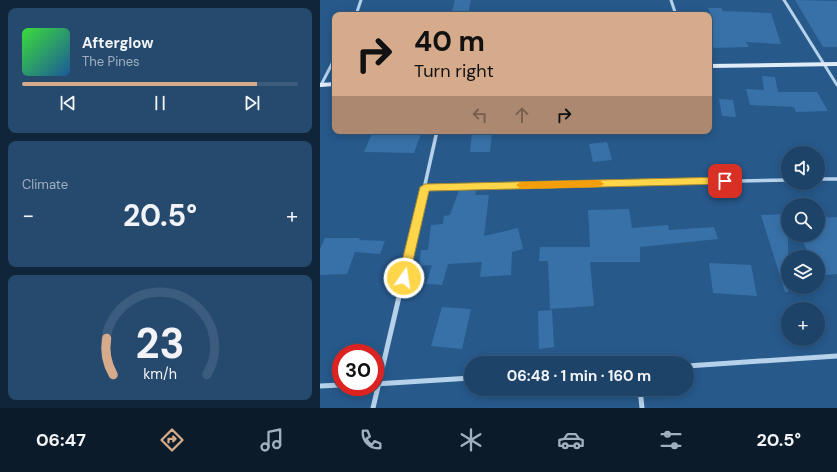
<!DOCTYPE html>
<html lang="en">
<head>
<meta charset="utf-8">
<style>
	body { margin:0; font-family:"DM Sans",sans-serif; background:#254a6e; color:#f1f3f6; height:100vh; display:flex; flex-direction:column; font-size:15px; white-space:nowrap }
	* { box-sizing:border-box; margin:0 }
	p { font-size:13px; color:#a0b0c0 }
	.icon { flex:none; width:22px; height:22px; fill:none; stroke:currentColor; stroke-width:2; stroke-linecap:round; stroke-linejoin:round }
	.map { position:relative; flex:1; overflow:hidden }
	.drawer { display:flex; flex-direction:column; gap:8px; padding:8px; background:#102539; width:320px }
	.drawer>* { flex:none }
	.hud { position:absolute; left:12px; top:12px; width:380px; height:122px; border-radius:8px; box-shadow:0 2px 10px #0003,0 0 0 1px #3b5c7c; background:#d6ab8b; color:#111; overflow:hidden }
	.tools { position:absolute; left:461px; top:146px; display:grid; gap:8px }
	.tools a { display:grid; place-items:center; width:44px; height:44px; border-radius:50%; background:#1d4368; box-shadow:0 2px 10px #0003,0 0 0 1px #3b5c7c; font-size:20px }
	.speed { position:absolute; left:12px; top:344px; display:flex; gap:8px; font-size:20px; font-weight:700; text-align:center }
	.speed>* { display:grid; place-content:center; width:52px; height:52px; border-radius:50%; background:#1d4368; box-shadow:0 2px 10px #0003,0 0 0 1px #3b5c7c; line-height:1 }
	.speed .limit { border:6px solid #d22; background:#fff; color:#111 }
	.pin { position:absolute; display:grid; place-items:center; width:34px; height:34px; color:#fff; margin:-17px; border-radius:8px; box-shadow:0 2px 6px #0006 }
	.me { position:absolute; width:44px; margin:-22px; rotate:13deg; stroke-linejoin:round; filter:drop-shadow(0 0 3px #0008) }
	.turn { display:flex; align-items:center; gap:14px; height:84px; padding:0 16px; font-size:18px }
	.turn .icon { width:52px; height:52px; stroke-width:2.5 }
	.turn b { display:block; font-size:28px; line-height:34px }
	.lanes { display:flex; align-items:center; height:38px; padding:0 16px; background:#0003; justify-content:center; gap:20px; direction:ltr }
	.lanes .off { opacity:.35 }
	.big { font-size:30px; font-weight:700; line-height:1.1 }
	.drawer .card { flex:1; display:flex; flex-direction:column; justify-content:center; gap:6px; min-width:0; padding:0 14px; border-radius:8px; background:#254a6e }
	.drawer .dial { align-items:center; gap:0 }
	.dial svg { height:104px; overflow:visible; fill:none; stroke:#3b5c7c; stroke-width:7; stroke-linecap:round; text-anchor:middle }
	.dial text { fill:#f1f3f6; stroke:none }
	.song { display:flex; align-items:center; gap:12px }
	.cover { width:48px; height:48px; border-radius:6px; background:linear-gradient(135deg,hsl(120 70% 55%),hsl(210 70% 35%)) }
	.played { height:4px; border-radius:2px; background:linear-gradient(90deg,#d6ab8b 85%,#3b5c7c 85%) }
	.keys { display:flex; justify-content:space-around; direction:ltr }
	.heat { display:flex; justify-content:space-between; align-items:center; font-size:22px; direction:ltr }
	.trip { position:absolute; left:144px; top:356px; width:230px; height:40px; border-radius:20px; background:#1d4368; box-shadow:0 2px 10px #0003,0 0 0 1px #3b5c7c; font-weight:700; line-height:40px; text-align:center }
	.dock { display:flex; height:64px; justify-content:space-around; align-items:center; background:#0c1b2a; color:#a0b0c0 }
	.dock .icon { width:28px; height:28px }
	.dock .selected { color:#d6ab8b }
	.dock b { font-size:18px; color:#f1f3f6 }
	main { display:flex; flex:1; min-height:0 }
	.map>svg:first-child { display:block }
</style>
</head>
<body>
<main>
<section class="drawer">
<div class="card">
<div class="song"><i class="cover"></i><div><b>Afterglow</b><p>The Pines</p></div></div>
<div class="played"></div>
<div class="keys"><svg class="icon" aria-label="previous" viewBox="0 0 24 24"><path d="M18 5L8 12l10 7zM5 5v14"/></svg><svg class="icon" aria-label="pause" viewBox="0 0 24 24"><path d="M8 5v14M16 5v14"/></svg><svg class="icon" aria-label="next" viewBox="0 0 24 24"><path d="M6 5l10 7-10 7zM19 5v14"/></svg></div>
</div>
<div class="card"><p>Climate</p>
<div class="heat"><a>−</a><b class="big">20.5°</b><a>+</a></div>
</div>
<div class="card dial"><svg viewBox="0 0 100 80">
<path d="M14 69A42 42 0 1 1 86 69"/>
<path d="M14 69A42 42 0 0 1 9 41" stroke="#d6ab8b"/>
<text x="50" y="56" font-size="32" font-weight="700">23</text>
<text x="50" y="72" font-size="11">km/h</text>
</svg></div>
</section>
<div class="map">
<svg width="517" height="408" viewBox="0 0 517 408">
	<rect width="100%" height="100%" fill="#27598b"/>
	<path fill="#3871a8" d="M135,0H151L148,15H131Z
		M475,0L517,1V47H503Z
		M388,8H401L403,11L451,13L461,44L426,42L429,47L389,48V15H385L384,13H390Z
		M442,76L455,77L458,92H497L508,111L476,112L474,107L430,105L426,89L444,90Z
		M399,99L413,100L416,117L402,116Z
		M53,131H102L94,153L44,152Z
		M172,132L170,152H150L152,133Z
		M287,142L292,160L273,162L269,144Z
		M139,190L156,191L155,195H169L164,236L198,228L203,249L192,252L191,275L160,277L162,262L128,264L122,285L106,284L112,265L99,266L101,250H108L111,225L123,224L124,216L130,215Z
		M309,209L312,228L348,225L349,230L394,227L398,239L320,247V262H270L274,306L230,309L228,261H219L220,247H270L268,210Z
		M468,214V292H465L441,215Z
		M517,217V274L498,276V257H490L480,235H498V218Z
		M5,238H40L39,240L65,241L60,254L35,252L27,274L0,275V249Z
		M389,263L431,265L437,296L393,293Z
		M122,307L151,309L142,349L111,346Z
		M232,310L234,347L219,349L218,311Z"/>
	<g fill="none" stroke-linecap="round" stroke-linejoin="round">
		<path stroke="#b6d1ea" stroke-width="3" d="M351,0L356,15
			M464,0L517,85
			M36,15L41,0
			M1,85L15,58"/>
		<path stroke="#b6d1ea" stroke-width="3.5" d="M498,179H517
			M105,187L468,180
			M93,238L117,131"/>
		<path stroke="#b6d1ea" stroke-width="5" d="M367,366L517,356
			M55,384L151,378
			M0,386L21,385
			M320,389L322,408
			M53,408L93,237"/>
		<path fill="#e0ecf8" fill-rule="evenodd" d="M517,62V66L389,68V64Z
			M15,82V86L0,87V83Z"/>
	</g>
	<path fill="#ffd54a" stroke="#a68a30" d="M405,177L409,181L405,184L109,191L89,278L87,281L84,283L80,281L78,278L100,187L105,184Z"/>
	<path fill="#f59e0b" d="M279,180L284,184L279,187L201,189L196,185L201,182Z"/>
</svg>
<div class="tools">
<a><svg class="icon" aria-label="sound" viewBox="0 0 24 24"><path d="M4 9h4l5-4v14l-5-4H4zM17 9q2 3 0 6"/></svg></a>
<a><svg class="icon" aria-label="search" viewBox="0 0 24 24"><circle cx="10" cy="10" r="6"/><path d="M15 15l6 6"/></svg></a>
<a><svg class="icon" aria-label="layers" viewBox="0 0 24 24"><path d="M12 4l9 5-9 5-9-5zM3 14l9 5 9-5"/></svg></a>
<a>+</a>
</div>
<div class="speed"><div class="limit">30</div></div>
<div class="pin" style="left:405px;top:181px;background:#d93025"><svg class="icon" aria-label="arrive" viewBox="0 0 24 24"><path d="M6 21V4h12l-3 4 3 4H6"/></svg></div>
<svg class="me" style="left:84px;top:278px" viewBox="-20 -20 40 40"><circle r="17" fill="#ffd54a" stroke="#fff" stroke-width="3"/><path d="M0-11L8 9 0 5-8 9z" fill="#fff"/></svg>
<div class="trip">06:48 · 1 min · 160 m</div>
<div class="hud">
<div class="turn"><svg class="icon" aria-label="right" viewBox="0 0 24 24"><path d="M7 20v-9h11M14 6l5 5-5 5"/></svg><div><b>40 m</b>Turn right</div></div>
<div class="lanes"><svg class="icon off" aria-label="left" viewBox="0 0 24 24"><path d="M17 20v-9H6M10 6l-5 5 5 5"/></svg><svg class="icon off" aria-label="ahead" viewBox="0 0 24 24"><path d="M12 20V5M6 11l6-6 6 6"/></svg><svg class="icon" aria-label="right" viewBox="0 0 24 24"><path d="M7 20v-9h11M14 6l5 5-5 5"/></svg></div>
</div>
</div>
</main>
<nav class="dock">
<b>06:47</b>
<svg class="icon selected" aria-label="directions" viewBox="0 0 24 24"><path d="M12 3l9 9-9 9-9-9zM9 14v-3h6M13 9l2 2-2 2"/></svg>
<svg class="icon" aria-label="music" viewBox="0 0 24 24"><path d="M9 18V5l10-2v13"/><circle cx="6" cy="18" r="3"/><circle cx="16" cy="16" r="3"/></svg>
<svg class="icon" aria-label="phone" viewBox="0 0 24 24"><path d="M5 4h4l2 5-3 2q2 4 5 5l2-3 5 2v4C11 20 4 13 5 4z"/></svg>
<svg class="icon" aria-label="climate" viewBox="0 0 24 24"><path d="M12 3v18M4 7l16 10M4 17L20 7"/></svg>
<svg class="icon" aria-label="car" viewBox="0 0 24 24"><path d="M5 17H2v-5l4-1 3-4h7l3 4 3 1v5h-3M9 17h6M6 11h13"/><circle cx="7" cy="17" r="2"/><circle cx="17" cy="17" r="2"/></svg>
<svg class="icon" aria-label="filters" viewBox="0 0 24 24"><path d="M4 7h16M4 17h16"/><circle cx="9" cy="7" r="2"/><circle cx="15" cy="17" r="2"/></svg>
<b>20.5°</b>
</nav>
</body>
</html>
